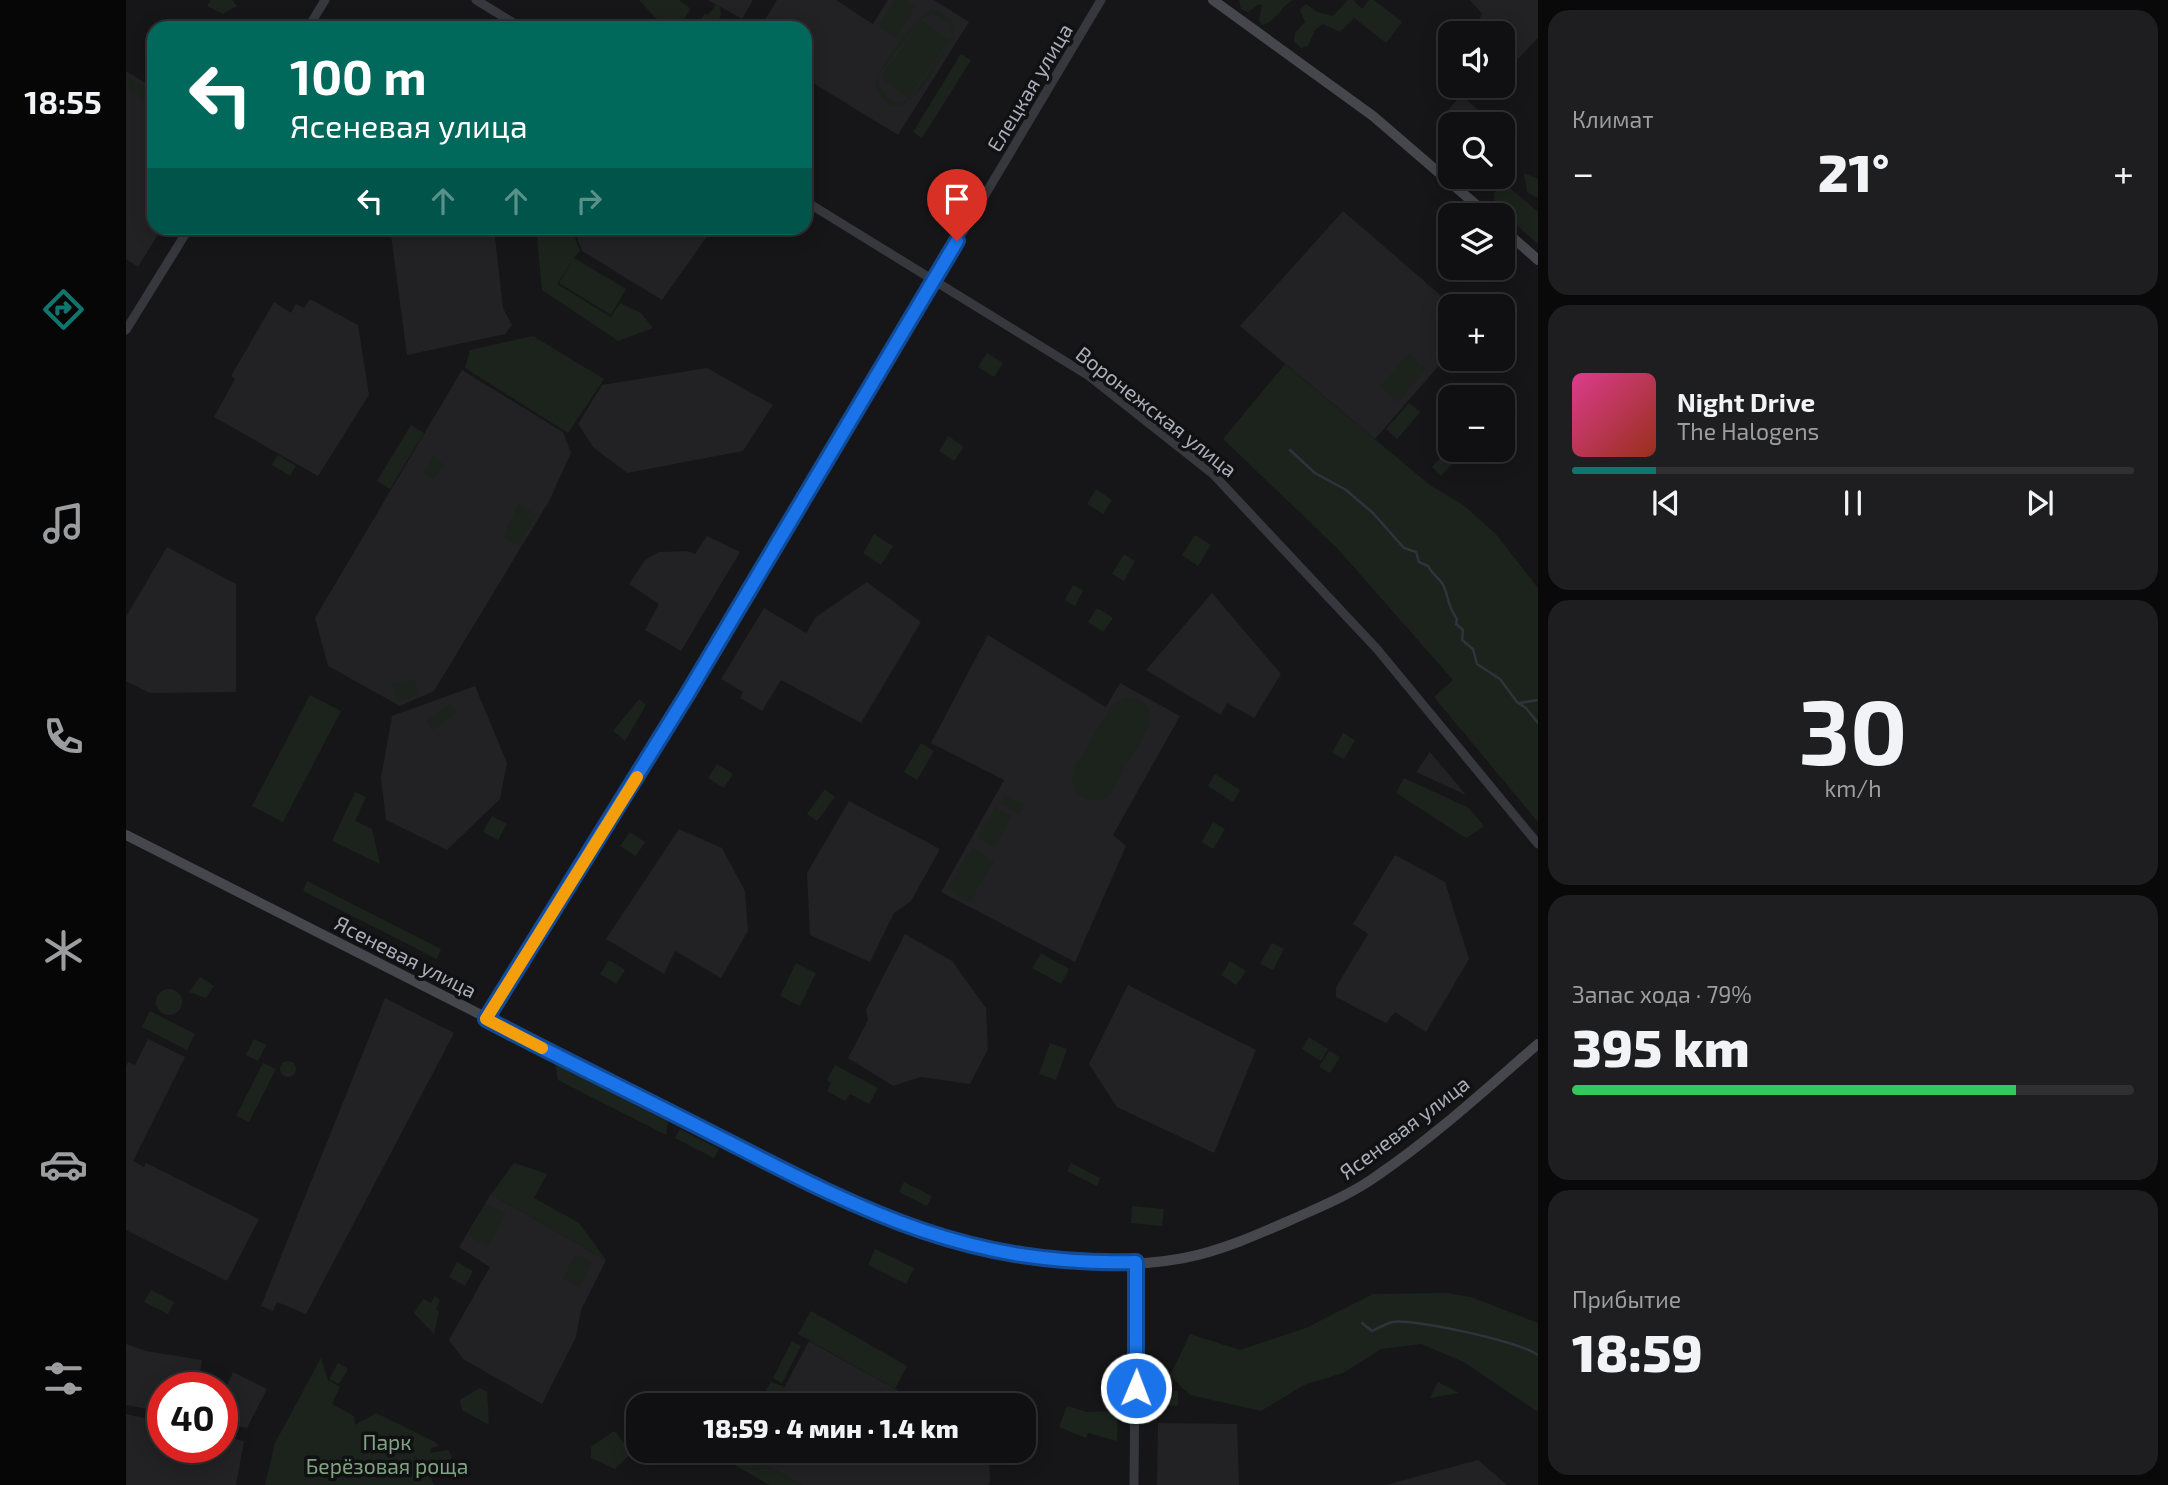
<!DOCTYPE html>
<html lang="ru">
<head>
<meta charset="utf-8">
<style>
	body { margin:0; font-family:"Exo 2",sans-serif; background:#1e1e20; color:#f1f3f6; height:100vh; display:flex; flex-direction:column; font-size:26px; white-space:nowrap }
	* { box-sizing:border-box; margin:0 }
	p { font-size:23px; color:#9c9d9f }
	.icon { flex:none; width:38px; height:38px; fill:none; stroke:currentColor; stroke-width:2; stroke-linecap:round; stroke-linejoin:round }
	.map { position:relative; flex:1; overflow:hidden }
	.side { display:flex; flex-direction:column; gap:10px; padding:10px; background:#09090a; width:630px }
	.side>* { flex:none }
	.banner { position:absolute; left:21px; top:21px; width:665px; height:214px; border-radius:21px; box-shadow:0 4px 18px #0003,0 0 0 2px #303032; background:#00695c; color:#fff; overflow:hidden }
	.fabs { position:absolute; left:1312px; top:21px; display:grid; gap:14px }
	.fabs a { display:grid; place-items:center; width:77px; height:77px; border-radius:14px; background:#101012; box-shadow:0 4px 18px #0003,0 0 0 2px #303032; font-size:35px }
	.speed { position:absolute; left:21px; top:1372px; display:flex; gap:14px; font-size:35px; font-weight:700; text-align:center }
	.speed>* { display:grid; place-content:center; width:91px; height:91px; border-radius:50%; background:#101012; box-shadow:0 4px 18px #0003,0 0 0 2px #303032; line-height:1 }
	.speed .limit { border:10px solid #d22; background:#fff; color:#111 }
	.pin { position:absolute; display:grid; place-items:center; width:60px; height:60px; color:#fff; margin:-72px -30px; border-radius:50% 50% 50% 0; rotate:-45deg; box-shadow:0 0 7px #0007 }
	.pin .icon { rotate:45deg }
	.me { position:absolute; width:77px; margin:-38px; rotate:1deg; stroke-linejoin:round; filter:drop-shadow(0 0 5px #0008) }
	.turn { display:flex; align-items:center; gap:24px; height:147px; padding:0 28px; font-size:32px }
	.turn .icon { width:91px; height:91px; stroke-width:2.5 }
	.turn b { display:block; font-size:49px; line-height:60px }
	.lanes { display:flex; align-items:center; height:66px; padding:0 28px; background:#0003; justify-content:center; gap:35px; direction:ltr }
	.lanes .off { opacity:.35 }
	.big { font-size:52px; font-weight:800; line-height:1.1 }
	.side .widget { flex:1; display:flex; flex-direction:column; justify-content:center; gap:10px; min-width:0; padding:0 24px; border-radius:21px; background:#1e1e20 }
	.side .dial { align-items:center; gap:0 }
	.dial b { font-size:91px; line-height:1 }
	.song { display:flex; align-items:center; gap:21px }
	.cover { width:84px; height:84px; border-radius:10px; background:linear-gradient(135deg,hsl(330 70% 55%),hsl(10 70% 35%)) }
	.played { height:7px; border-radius:4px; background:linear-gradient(90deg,#0f766e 15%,#303032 15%) }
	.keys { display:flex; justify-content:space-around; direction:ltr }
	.heat { display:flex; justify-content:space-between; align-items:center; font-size:38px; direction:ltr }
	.charge { height:10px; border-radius:5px; background:linear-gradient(90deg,#34c759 79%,#303032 0) }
	.trip { position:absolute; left:500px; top:1393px; width:410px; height:70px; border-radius:21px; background:#101012; box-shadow:0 4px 18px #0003,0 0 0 2px #303032; font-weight:800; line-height:70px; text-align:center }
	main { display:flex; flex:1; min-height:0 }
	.tab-bar { display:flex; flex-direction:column; width:126px; justify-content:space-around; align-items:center; background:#060607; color:#9c9d9f }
	.tab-bar .icon { width:49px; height:49px }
	.tab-bar .active { color:#0f766e }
	.tab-bar b { font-size:32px; color:#f1f3f6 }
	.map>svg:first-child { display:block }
</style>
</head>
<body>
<main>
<nav class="tab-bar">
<b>18:55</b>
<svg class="icon active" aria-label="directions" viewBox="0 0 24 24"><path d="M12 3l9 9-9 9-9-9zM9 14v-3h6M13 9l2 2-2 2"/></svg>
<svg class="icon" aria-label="music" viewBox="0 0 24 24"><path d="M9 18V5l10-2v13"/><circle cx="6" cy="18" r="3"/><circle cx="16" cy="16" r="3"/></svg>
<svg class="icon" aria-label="phone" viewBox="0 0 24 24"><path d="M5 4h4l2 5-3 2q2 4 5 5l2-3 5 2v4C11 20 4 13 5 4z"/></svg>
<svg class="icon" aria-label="climate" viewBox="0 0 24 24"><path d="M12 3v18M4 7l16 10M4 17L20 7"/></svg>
<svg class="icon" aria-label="car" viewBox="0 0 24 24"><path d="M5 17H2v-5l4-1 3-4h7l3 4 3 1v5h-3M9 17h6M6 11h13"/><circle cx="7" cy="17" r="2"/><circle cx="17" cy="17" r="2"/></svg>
<svg class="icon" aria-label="filters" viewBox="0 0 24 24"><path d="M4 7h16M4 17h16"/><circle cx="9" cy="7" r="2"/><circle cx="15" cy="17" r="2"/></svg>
</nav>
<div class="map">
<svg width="1412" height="1485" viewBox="0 0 1412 1485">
	<rect width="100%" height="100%" fill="#161618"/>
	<path fill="#222225" d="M582,0H627L616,19Z
		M651,0H710L747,24L762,0H808L843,22L772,135L679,78V28H634Z
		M1344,0H1412V38L1382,69L1377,71V33H1346L1356,14Z
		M0,71L28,88V228H36L12,267L0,259Z
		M1335,95L1369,124H1327L1317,116Z
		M1377,132L1391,144L1377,160Z
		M1217,211L1327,306L1325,359H1330L1321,368L1315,363L1249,439L1114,326Z
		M264,228H368L377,308L386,325L379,334L281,355Z
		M447,228H587L536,300L456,251Z
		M184,299L232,325L243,395L192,476L88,417L109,379L105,376L148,302L165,313L170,304L178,308Z
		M581,368L647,405L617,451L501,473L467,447L452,424L476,385Z
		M336,370L437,432L445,453L423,501L308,691L274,706L202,666L189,618Z
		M581,536L614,552L555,651L519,630L533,604L503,584L519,560L533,552L561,551L569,554Z
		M41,547L110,584V692L24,693L0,681V617Z
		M741,582L795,622L735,723L655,680L636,711L614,698L617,692L595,679L638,608L680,633L690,617Z
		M1086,593L1155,674L1128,718L1101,703L1095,715L1020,670Z
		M862,635L980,707L994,683L1054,716L987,835L1000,846L949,962L815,892L878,780L805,743Z
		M349,686L381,763L374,799L321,850L260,820L255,778L266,716Z
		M1304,752L1340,795L1290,772Z
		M723,801L814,849L785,901L768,913L744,962L684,935L681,873Z
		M553,829L596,848L619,891L622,931L595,978L549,951L538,974L480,939Z
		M1269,855L1319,882L1343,959L1300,1032L1269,1012L1260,1023L1210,997V987L1242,934L1227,924Z
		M779,934L826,961L860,1008L862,1049L844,1084L795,1077L767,1086L722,1058L742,1020L740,1010Z
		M1002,985L1130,1050L1088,1153L991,1107L963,1064Z
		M259,998L328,1033L180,1314L151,1302L147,1311L135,1306Z
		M22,1039L59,1057L7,1161L18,1167L20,1163L133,1219L101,1281L0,1230V1066L2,1062L9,1065Z
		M365,1194L480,1260L455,1310L450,1337L416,1404L337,1359L323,1340L364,1267L333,1247Z
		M683,1341L769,1389L801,1405H649Z
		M0,1344L20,1351L76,1360L73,1380L101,1386L107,1372L141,1389L121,1428L96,1423V1388H37V1412L0,1405Z
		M0,1414L37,1422V1447H96V1436L118,1441L110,1485H0Z
		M1032,1423L1111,1424L1113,1485H1031Z
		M625,1451H863L864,1482L862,1485H676L623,1456Z
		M1352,1460L1381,1485H1260L1289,1477Z"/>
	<path fill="#1c231d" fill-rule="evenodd" d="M85,0H106L111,6L97,14L81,6Z
		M513,0H553L565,9L551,28C534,27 524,11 513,0Z
		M768,0H778L789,7L770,38L752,26Z
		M1113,0H1168C1154,5 1151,23 1135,25L1133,19L1136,5L1133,4L1122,12L1115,9Z
		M1222,0H1227L1236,9L1243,0H1248L1276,22L1260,43L1228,18L1214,32L1197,24L1189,30L1182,46L1175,48L1168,41L1169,33L1179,22L1174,10L1180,4L1191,12L1207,16Z
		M594,5L595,15L591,23L599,28H584L575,20L579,13L582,15L589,6Z
		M807,10C823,14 833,26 826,42C812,63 774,141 750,87C748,72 792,12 807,10ZM807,13L824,24L826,35L824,42L785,98C772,108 759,99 753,86V75L793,21Z
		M795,21L823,41L782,98L754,78Z
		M835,54L845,60L796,138L787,132Z
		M0,76L28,94V107L0,89Z
		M1398,173L1412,179V198L1401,192Z
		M1378,183L1412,212V244L1369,206L1368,193Z
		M410,228H446L454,251L448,258L500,289L485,315L433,283L448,258L431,284L485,317L494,303L515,313L527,328L492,341L416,290Z
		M407,336L478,379L442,433L339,368L344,350Z
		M861,353L877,363L868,377L852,367Z
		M1282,354L1300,369L1272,402L1254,387Z
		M1159,364L1305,486L1336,504L1369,533L1412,588V822L1308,697L1327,680L1211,548L1097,439Z
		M1283,403L1294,412L1271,439L1260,429Z
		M285,425L298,433L264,489L251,481Z
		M822,436L838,447L828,461L813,451Z
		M1325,446V450H1339L1315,476L1306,467Z
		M152,455L170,466L164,476L146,465Z
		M308,455L318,465L308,479L296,472Z
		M970,489L986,500L977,514L961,504Z
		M393,504L411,515L392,545L377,536Z
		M748,534L767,546L755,565L737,553Z
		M1069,535L1085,545L1072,566L1056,555Z
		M998,554L1009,561L998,581L986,574Z
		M947,585L957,590L949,606L939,600Z
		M971,608L987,618L977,632L962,622Z
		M289,679L293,695L270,701L266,684Z
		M184,695L215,711L157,822L126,806Z
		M1000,697C1017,697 1027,708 1024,725L983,795C970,804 958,802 948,790L946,781L949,768L985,706Z
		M513,699L520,705L499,741L487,731Z
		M324,704L331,713L307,730L300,720Z
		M1217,733L1229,740L1218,759L1206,753Z
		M795,743L808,751L791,780L778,772Z
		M591,764L607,774L598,788L582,778Z
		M1089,774L1114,790L1107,802L1082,786Z
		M1278,778L1343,808L1358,826L1340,838L1270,793Z
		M699,789L709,797L691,821L681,814Z
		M229,792L240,797L229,821L246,829L254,864L206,841Z
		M879,794L898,805L893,814L874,804Z
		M869,807L886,817L867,847L851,837Z
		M366,816L381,824L372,840L357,832Z
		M1087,822L1099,829L1087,849L1076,842Z
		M504,832L519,842L510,856L494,846Z
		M846,847L868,861L844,902L822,889Z
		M181,881L315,949L311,959L177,891Z
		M1146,943L1158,949L1147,970L1134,964Z
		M915,953L943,969L935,984L906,968Z
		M483,960L499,970L490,984L474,974Z
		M1104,961L1120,971L1110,985L1095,975Z
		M670,963L690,973L674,1006L654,996Z
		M74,977L88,986L80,998L63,992Z
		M30 1002a13 13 0 1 1 26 0a13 13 0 1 1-26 0Z
		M24,1011L69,1034L61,1050L16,1027Z
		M1183,1037L1202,1049L1195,1061L1176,1049Z
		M128,1039L140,1045L132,1061L120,1055Z
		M924,1043L941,1049L930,1080L913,1074Z
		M1203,1051L1214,1057L1204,1073L1193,1067Z
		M154 1069a8 8 0 1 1 16 0a8 8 0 1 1-16 0Z
		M137,1063L150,1069L123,1122L110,1116Z
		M429,1063L542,1122L540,1135L432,1080Z
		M709,1065L752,1088L743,1104L724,1094L719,1101L701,1091L705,1083L701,1080Z
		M554,1129L593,1149L588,1158L549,1138Z
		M388,1163L421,1174L408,1198L453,1223L480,1260L365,1194Z
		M945,1163L974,1178L971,1186L941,1171Z
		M778,1182L806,1196L801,1206L773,1192Z
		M360,1203L380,1214L362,1247L342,1236Z
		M1006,1206L1038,1209L1036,1226L1005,1223Z
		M749,1249L788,1268L780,1284L742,1265Z
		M450,1254L466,1262L453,1287L437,1279Z
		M331,1262L347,1271L339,1286L323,1277Z
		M25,1290L48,1302L42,1314L18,1302Z
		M1321,1293L1345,1297L1412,1323V1412L1338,1362L1295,1344L1255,1349L1217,1373L1178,1385L1135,1411L1064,1395L1044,1376L1064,1334L1114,1350L1180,1328L1247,1294Z
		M309,1296L314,1300L310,1309L313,1312L308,1334L288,1313L297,1299L305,1303Z
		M685,1311L781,1366L769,1389L672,1334Z
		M666,1341L675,1346L656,1383L647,1378Z
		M195,1358L202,1380L214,1387L206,1404L228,1416L229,1425L250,1413L309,1442L313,1446L305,1448L304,1453L322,1450L326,1457L316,1468L301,1469L308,1485H139L149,1443Z
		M212,1363L222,1369L213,1384L203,1379Z
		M645,1382L659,1387L649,1405H631Z
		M1312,1382L1333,1393L1304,1398Z
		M354,1388L361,1392L363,1425L336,1410L334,1400Z
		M1034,1390L1052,1391V1406L1033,1405Z
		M941,1406L961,1412L992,1411L991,1441L962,1433L960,1438L933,1427Z
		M488,1431L506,1452L489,1469L465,1458V1447Z
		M606,1451H625L623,1456L676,1485H643L602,1461Z"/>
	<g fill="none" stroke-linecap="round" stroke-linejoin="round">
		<path stroke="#2c353c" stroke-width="2.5" d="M1164,450L1189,473L1220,490L1247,513L1278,548L1290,552L1293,562L1302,566C1306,574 1311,576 1316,583C1322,591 1321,607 1331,619L1330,624L1337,630L1336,640L1347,649L1351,664L1374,679L1391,702L1400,708L1412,723
			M1394,703L1412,700
			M1236,1323L1246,1331C1252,1328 1260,1324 1266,1322C1287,1318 1395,1342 1412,1355"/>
		<path stroke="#37383d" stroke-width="9" d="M350,0L396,28
			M182,28L199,0
			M679,201L963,376L1087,474L1251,649L1412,844
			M0,330L63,228
			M360,1019L578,667L975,0
			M1008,1485L1010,1262"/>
		<path stroke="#45474d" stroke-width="10" d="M1087,0L1247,116L1362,215
			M1377,229L1412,260
			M0,835L756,1218C847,1254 960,1276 1058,1258C1095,1251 1133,1234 1167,1219C1196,1206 1226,1194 1252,1175C1308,1137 1360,1089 1412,1044"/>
	</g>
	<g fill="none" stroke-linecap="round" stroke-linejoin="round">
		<g stroke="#114b97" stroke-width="18">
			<path id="route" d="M831,241L562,693L360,1019C434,1058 509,1094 583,1132C731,1208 838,1267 1010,1262V1388"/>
		</g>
		<use href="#route" stroke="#1a73e8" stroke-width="12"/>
		<path stroke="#f59e0b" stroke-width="12" d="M416,1048L360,1019L511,777"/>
	</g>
	<g text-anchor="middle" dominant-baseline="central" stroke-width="7" stroke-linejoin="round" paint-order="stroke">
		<g font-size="21" fill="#a8adb8" stroke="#111113">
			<text transform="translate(903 87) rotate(-59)">Елецкая улица</text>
			<text transform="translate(1031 411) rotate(38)">Воронежская улица</text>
			<text transform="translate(280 956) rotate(27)">Ясеневая улица</text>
			<text transform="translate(1278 1127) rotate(-37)">Ясеневая улица</text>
		</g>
		<g font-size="21" fill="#7fa381" stroke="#111113">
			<text x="261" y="1441">Парк<tspan x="261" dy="24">Берёзовая роща</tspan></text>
		</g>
	</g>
</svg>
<div class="fabs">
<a><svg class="icon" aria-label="sound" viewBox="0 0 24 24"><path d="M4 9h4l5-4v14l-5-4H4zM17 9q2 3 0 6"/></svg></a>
<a><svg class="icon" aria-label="search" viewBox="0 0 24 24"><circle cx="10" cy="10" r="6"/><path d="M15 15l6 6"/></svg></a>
<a><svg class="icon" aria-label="layers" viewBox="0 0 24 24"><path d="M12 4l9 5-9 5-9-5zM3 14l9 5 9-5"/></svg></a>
<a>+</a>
<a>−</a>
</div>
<div class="speed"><div class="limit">40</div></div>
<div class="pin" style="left:831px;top:241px;background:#d93025"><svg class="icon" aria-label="arrive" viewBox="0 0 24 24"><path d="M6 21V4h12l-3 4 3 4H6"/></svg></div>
<svg class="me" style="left:1010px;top:1388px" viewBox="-20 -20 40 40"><circle r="17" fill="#1a73e8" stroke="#fff" stroke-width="3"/><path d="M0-11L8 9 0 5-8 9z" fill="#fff"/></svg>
<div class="trip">18:59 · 4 мин · 1.4 km</div>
<div class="banner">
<div class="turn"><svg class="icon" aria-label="left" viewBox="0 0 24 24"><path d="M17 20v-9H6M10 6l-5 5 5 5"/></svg><div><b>100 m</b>Ясеневая улица</div></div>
<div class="lanes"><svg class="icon" aria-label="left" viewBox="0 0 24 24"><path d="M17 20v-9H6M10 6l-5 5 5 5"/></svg><svg class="icon off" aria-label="ahead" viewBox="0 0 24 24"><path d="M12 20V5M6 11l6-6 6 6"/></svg><svg class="icon off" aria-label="ahead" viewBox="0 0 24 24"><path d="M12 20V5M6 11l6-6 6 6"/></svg><svg class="icon off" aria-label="right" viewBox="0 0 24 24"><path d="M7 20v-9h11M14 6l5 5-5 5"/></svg></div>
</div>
</div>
<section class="side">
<div class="widget"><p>Климат</p>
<div class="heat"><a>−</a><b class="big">21°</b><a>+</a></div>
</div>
<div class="widget">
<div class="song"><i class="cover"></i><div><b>Night Drive</b><p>The Halogens</p></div></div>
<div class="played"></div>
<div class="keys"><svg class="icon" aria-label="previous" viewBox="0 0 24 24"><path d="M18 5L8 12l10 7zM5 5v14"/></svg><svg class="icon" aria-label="pause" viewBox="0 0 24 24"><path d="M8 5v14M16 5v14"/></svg><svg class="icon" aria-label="next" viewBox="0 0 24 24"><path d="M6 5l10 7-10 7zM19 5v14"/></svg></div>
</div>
<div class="widget dial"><b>30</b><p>km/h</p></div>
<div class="widget"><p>Запас хода · 79%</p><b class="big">395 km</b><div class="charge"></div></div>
<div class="widget"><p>Прибытие</p><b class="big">18:59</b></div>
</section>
</main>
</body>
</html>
